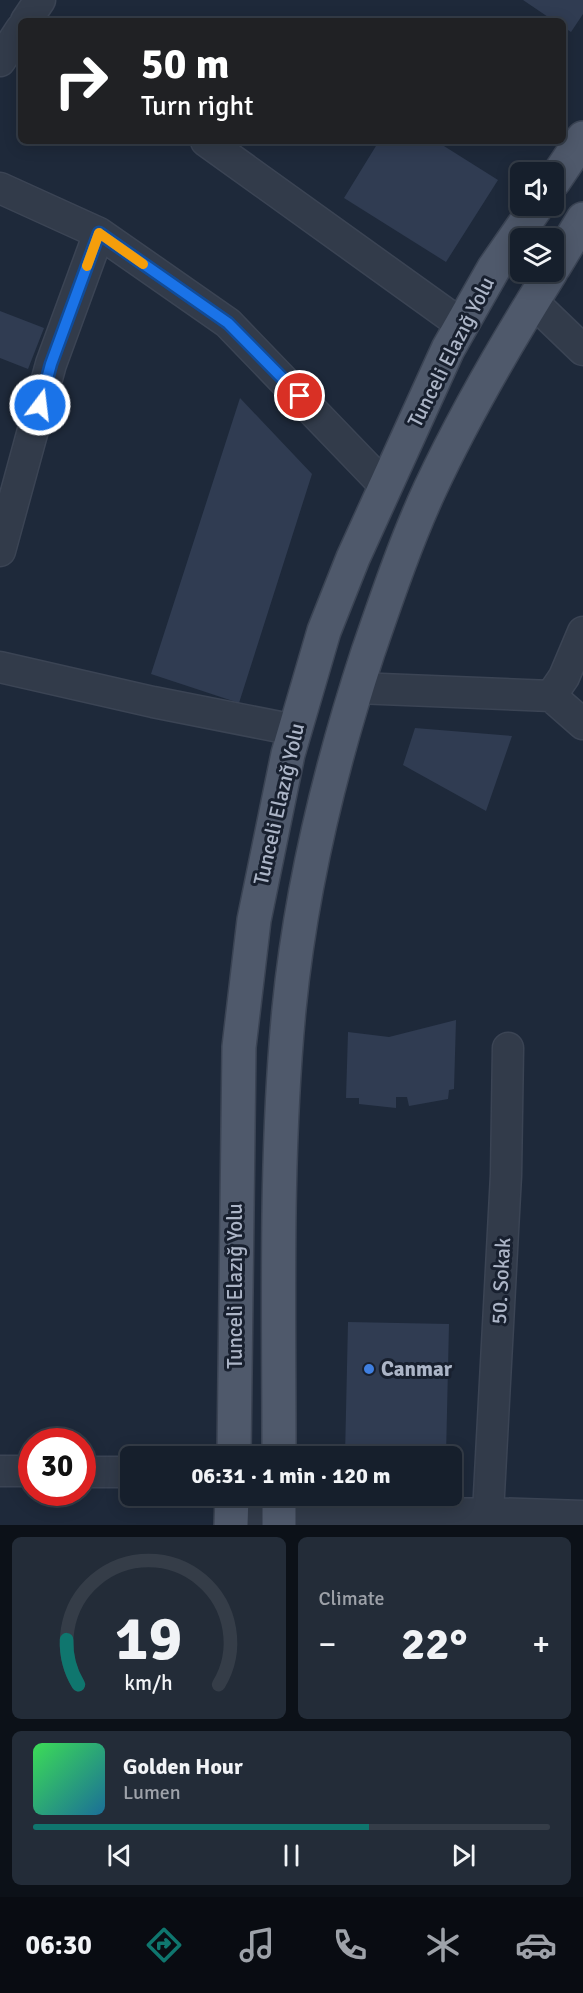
<!DOCTYPE html>
<html lang="en">
<head>
<meta charset="utf-8">
<style>
	body { margin:0; font-family:Signika,sans-serif; background:#232c38; color:#f1f3f6; height:100vh; display:flex; flex-direction:column; font-size:22px; white-space:nowrap }
	* { box-sizing:border-box; margin:0 }
	p { font-size:20px; color:#9ea2a9 }
	.icon { flex:none; width:33px; height:33px; fill:none; stroke:currentColor; stroke-width:2; stroke-linecap:round; stroke-linejoin:round }
	.map { position:relative; height:1525px; overflow:hidden }
	.panel { display:flex; flex-direction:column; gap:12px; padding:12px; background:#0c1118; flex:1 }
	.panel>* { flex:none }
	.banner { position:absolute; left:18px; top:18px; width:548px; height:126px; border-radius:9px; box-shadow:0 3px 15px #0003,0 0 0 2px #353d48; background:#202124; color:#fff; overflow:hidden }
	.fabs { position:absolute; left:510px; top:162px; display:grid; gap:12px }
	.fabs a { display:grid; place-items:center; width:54px; height:54px; border-radius:9px; background:#161f2c; box-shadow:0 3px 15px #0003,0 0 0 2px #353d48; font-size:30px }
	.speed { position:absolute; left:18px; top:1428px; display:flex; gap:12px; font-size:30px; font-weight:700; text-align:center }
	.speed>* { display:grid; place-content:center; width:78px; height:78px; border-radius:50%; background:#161f2c; box-shadow:0 3px 15px #0003,0 0 0 2px #353d48; line-height:1 }
	.speed .limit { border:9px solid #d22; background:#fff; color:#111 }
	.pin { position:absolute; display:grid; place-items:center; width:51px; height:51px; color:#fff; margin:-26px; border:3px solid #fff; border-radius:50%; box-shadow:0 2px 6px #0007 }
	.me { position:absolute; width:66px; margin:-33px; rotate:15deg; stroke-linejoin:round; filter:drop-shadow(0 0 4px #0008) }
	.turn { display:flex; align-items:center; gap:21px; height:126px; padding:0 24px; font-size:27px }
	.turn .icon { width:78px; height:78px; stroke-width:2.5 }
	.turn b { display:block; font-size:42px; line-height:51px }
	.big { font-size:45px; font-weight:700; line-height:1.1 }
	.panel .widget { flex:1; display:flex; flex-direction:column; justify-content:center; gap:9px; min-width:0; padding:0 21px; border-radius:9px; background:#232c38 }
	.panel .dial { align-items:center; gap:0 }
	.dial svg { height:156px; overflow:visible; fill:none; stroke:#353d48; stroke-width:7; stroke-linecap:round; text-anchor:middle }
	.dial text { fill:#f1f3f6; stroke:none }
	.song { display:flex; align-items:center; gap:18px }
	.cover { width:72px; height:72px; border-radius:9px; background:linear-gradient(135deg,hsl(130 70% 55%),hsl(200 70% 35%)) }
	.played { height:6px; border-radius:3px; background:linear-gradient(90deg,#0f766e 65%,#353d48 65%) }
	.keys { display:flex; justify-content:space-around; direction:ltr }
	.heat { display:flex; justify-content:space-between; align-items:center; font-size:33px; direction:ltr }
	.panel .tiles { flex:1; display:grid; gap:12px; grid-template-columns:1fr 1fr }
	.widget:last-child { grid-column:span 2 }
	.trip { position:absolute; left:120px; top:1446px; width:342px; height:60px; border-radius:9px; background:#161f2c; box-shadow:0 3px 15px #0003,0 0 0 2px #353d48; font-weight:700; line-height:60px; text-align:center }
	.tabs { display:flex; height:96px; justify-content:space-around; align-items:center; background:#090c12; color:#9ea2a9 }
	.tabs .icon { width:42px; height:42px }
	.tabs .current { color:#0f766e }
	.tabs b { font-size:27px; color:#f1f3f6 }
	.map>svg:first-child { display:block }
</style>
</head>
<body>
<div class="map">
<svg width="583" height="1525" viewBox="0 0 583 1525">
	<rect width="100%" height="100%" fill="#1e293a"/>
	<path fill="#303c52" d="M523,0H583V14L571,32L562,26V21H554Z
		M379,141H436L498,180L446,262L344,198Z
		M0,311L44,328L28,369L0,358Z
		M240,398L312,474L239,703L151,674Z
		M415,728L512,736L486,811L403,765Z
		M456,1020L454,1089L449,1090L448,1099L409,1106L407,1097H396V1108L359,1104V1098H346L348,1032L389,1037Z
		M348,1322L449,1324L446,1456H345Z"/>
	<g fill="none" stroke-linecap="round" stroke-linejoin="round">
		<g stroke="#3b4454" stroke-width="33">
			<path id="street" d="M26,21L40,0
				M0,61L21,29
				M206,141L462,325
				M0,188L99,233L228,323L386,487
				M532,301L583,350
				M0,551L51,364L99,233
				M0,667L153,702L295,730
				M357,688L551,696L583,724
				M551,696L564,677L583,632
				M0,1471H32
				M82,1472H130
				M488,1513L506,1175L508,1048
				M231,1518L488,1513L583,1516"/>
		</g>
		<g stroke="#3b4454" stroke-width="36">
			<path id="primary" d="M554,181L583,138
				M554,267L583,219
				M234,1456L239,1047L254,920L288,754L324,631L353,558L448,349L494,268L537,206
				M279,1456C279,1307 275,1158 289,1009C301,887 330,768 368,652C387,597 406,541 430,489C465,414 507,342 551,272
				M231,1525L232,1496
				M279,1525V1496"/>
		</g>
		<use href="#street" stroke="#323b4a" stroke-width="30"/>
		<use href="#primary" stroke="#4f596b" stroke-width="33"/>
	</g>
	<g fill="none" stroke-linecap="round" stroke-linejoin="round">
		<g stroke="#114b97" stroke-width="15">
			<path id="route" d="M40,405L51,364L99,233L228,323L300,396"/>
		</g>
		<use href="#route" stroke="#1a73e8" stroke-width="10"/>
		<path stroke="#f59e0b" stroke-width="10" d="M87,266L99,233L143,264"/>
	</g>
	<circle fill="#3f7fe0" stroke="#18202f" stroke-width="2" cx="369" cy="1369" r="6"/>
	<g text-anchor="middle" dominant-baseline="central" stroke-width="6" stroke-linejoin="round" paint-order="stroke">
		<g font-size="21" fill="#acb5c7" stroke="#18202f">
			<text transform="translate(451 352) rotate(-63)">Tunceli Elazığ Yolu</text>
			<text transform="translate(279 804) rotate(-77)">Tunceli Elazığ Yolu</text>
			<text transform="translate(501 1281) rotate(-87)">50. Sokak</text>
			<text transform="translate(235 1286) rotate(-90)">Tunceli Elazığ Yolu</text>
		</g>
		<g font-size="21" font-weight="bold" fill="#acb5c7" stroke="#18202f" text-anchor="start">
			<text x="381" y="1369">Canmar</text>
		</g>
	</g>
</svg>
<div class="fabs">
<a><svg class="icon" aria-label="sound" viewBox="0 0 24 24"><path d="M4 9h4l5-4v14l-5-4H4zM17 9q2 3 0 6"/></svg></a>
<a><svg class="icon" aria-label="layers" viewBox="0 0 24 24"><path d="M12 4l9 5-9 5-9-5zM3 14l9 5 9-5"/></svg></a>
</div>
<div class="speed"><div class="limit">30</div></div>
<div class="pin" style="left:300px;top:396px;background:#d93025"><svg class="icon" aria-label="arrive" viewBox="0 0 24 24"><path d="M6 21V4h12l-3 4 3 4H6"/></svg></div>
<svg class="me" style="left:40px;top:405px" viewBox="-20 -20 40 40"><circle r="17" fill="#1a73e8" stroke="#fff" stroke-width="3"/><path d="M0-11L8 9 0 5-8 9z" fill="#fff"/></svg>
<div class="trip">06:31 · 1 min · 120 m</div>
<div class="banner">
<div class="turn"><svg class="icon" aria-label="right" viewBox="0 0 24 24"><path d="M7 20v-9h11M14 6l5 5-5 5"/></svg><div><b>50 m</b>Turn right</div></div>
</div>
</div>
<section class="panel">
<div class="tiles">
<div class="widget dial"><svg viewBox="0 0 100 80">
<path d="M14 69A42 42 0 1 1 86 69"/>
<path d="M14 69A42 42 0 0 1 8 46" stroke="#0f766e"/>
<text x="50" y="56" font-size="32" font-weight="700">19</text>
<text x="50" y="72" font-size="11">km/h</text>
</svg></div>
<div class="widget"><p>Climate</p>
<div class="heat"><a>−</a><b class="big">22°</b><a>+</a></div>
</div>
<div class="widget">
<div class="song"><i class="cover"></i><div><b>Golden Hour</b><p>Lumen</p></div></div>
<div class="played"></div>
<div class="keys"><svg class="icon" aria-label="previous" viewBox="0 0 24 24"><path d="M18 5L8 12l10 7zM5 5v14"/></svg><svg class="icon" aria-label="pause" viewBox="0 0 24 24"><path d="M8 5v14M16 5v14"/></svg><svg class="icon" aria-label="next" viewBox="0 0 24 24"><path d="M6 5l10 7-10 7zM19 5v14"/></svg></div>
</div>
</div>
</section>
<nav class="tabs">
<b>06:30</b>
<svg class="icon current" aria-label="directions" viewBox="0 0 24 24"><path d="M12 3l9 9-9 9-9-9zM9 14v-3h6M13 9l2 2-2 2"/></svg>
<svg class="icon" aria-label="music" viewBox="0 0 24 24"><path d="M9 18V5l10-2v13"/><circle cx="6" cy="18" r="3"/><circle cx="16" cy="16" r="3"/></svg>
<svg class="icon" aria-label="phone" viewBox="0 0 24 24"><path d="M5 4h4l2 5-3 2q2 4 5 5l2-3 5 2v4C11 20 4 13 5 4z"/></svg>
<svg class="icon" aria-label="climate" viewBox="0 0 24 24"><path d="M12 3v18M4 7l16 10M4 17L20 7"/></svg>
<svg class="icon" aria-label="car" viewBox="0 0 24 24"><path d="M5 17H2v-5l4-1 3-4h7l3 4 3 1v5h-3M9 17h6M6 11h13"/><circle cx="7" cy="17" r="2"/><circle cx="17" cy="17" r="2"/></svg>
</nav>
</body>
</html>
